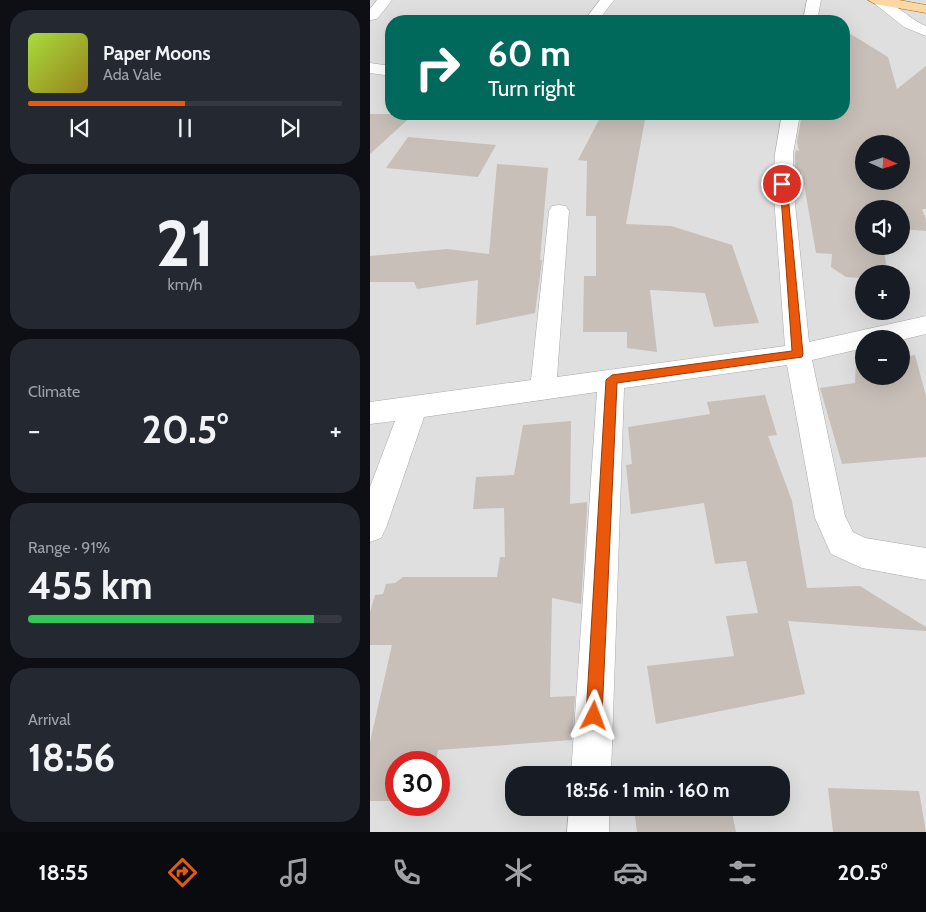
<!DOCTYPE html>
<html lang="en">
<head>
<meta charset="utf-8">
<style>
	body { margin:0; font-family:Cabin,sans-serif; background:#242831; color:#f1f3f6; height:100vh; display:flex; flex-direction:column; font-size:19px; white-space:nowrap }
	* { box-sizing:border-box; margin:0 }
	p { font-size:16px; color:#9ea1a6 }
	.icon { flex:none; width:28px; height:28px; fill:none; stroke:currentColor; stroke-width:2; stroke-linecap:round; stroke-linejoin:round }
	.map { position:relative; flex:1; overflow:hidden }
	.drawer { display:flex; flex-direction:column; gap:10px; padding:10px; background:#0d0f14; width:370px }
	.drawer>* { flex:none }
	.top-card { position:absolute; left:15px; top:15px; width:465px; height:105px; border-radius:20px; box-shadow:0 5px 20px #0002; background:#00695c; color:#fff; overflow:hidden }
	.needle { width:32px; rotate:93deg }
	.tools { position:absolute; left:485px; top:135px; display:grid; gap:10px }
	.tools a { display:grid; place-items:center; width:55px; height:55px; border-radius:50%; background:#171b24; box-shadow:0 5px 20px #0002; font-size:25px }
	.speed { position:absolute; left:15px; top:751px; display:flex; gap:10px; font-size:25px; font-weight:700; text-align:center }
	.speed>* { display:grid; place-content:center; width:65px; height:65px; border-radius:50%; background:#171b24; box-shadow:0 5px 20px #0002; line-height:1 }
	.speed .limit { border:8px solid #d22; background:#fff; color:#111 }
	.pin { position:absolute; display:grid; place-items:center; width:42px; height:42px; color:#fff; margin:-21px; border:2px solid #fff; border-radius:50%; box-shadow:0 1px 5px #0007 }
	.me { position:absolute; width:55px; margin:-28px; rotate:3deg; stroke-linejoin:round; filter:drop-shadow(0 0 4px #0008) }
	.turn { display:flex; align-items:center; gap:18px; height:105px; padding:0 20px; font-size:22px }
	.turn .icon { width:65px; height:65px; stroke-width:2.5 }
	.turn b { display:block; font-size:35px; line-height:42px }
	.big { font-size:38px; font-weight:700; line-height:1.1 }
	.drawer .tile { flex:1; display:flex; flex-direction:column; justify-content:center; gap:8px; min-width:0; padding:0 18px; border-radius:20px; background:#242831 }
	.drawer .dial { align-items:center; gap:0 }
	.dial b { font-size:65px; line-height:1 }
	.song { display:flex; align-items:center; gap:15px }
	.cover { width:60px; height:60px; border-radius:8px; background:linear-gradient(135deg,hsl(80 70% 55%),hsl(50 70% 35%)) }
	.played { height:5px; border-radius:2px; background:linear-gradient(90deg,#ea580c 50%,#363941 50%) }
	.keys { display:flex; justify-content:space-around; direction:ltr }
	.heat { display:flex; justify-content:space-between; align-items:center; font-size:28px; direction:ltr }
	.charge { height:8px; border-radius:4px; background:linear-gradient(90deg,#34c759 91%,#363941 0) }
	.trip { position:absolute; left:135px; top:766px; width:285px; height:50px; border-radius:20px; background:#171b24; box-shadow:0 5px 20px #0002; font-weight:700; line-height:50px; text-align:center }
	.tab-bar { display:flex; height:80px; justify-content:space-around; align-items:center; background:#090b0e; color:#9ea1a6 }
	.tab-bar .icon { width:35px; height:35px }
	.tab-bar .on { color:#ea580c }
	.tab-bar b { font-size:22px; color:#f1f3f6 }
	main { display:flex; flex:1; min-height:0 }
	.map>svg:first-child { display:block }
</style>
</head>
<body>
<main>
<section class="drawer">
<div class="tile">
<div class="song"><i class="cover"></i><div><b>Paper Moons</b><p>Ada Vale</p></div></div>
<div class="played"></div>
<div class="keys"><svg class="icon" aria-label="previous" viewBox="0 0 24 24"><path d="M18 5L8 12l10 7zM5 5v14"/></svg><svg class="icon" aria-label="pause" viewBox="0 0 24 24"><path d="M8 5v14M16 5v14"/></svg><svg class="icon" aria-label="next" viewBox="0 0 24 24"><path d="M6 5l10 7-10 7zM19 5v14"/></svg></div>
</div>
<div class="tile dial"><b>21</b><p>km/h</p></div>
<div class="tile"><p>Climate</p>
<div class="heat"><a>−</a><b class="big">20.5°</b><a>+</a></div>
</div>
<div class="tile"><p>Range · 91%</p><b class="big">455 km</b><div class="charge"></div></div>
<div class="tile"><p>Arrival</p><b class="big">18:56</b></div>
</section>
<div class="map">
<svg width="556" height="832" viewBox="0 0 556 832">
	<rect width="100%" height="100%" fill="#f2efe9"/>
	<path fill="#e0dfdf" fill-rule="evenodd" d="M0,0H556V832H0ZM21,21H474V114H21ZM494,144H531V181H494ZM494,209H531V246H494ZM494,274H531V311H494ZM494,339H531V376H494ZM26,762H69V805H26ZM144,775H411V808H144Z"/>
	<path fill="#c7bfb8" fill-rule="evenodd" d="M474,30L518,57L527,89L556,66V209H552L556,219V231L531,229V209H494V246H514L517,274H494V278L476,277L461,267L462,254L446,253L432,172L426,190L425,184V154L426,150L429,151L427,142L431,119L439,120L442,114H474ZM494,144H531V181H494Z
		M0,114H44L0,154Z
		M232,114H276L256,224L301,226L362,245L389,323L344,327L335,293L280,290L287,352L257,348V332H213L214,276H226V216H216L217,161L208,160Z
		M38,137L126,145L108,177L16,168Z
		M127,164L178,168L170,260H172L165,313L106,325L108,280L47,289L44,282H0V256L77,249L119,254Z
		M545,355L556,396V457L472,464L450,388L485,383L486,362L494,361V376H531V357Z
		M395,395L407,435L398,436L422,501L437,588L490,586L556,627V631L418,621L435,694L286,724L277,666L364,656L356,616L388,613L376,561L345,564L334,503L261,514L256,465L262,464L258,427L340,414L337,402Z
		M201,421L200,504L217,502V510L211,604L182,598L180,697L205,696L202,740L68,750L66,762H26V801H0V742L22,645H0V612L5,595L13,594L16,584L25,583L33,577H127L130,557H135L134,508L103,509L106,477L144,475L153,425Z
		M352,767L354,775H313Z
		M458,788L549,791L556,832H463Z
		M264,808H361L366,832H267Z"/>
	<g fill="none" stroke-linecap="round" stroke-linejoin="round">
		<g stroke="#a9a9a9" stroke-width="1">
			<path id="minor" d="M7,0H22L7,19L0,20V9Z
				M230,0H244L228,21H214Z
				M437,0H451L447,21H433Z
				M504,0C526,0 535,17 556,26V36L534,27L505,4Z
				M0,63L21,66V76L0,73Z
				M412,114H430L423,154V184L439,342L556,316V334L531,340L494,339V348L442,360L475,516L483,532L495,538L556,548V580L492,568L461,554L445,518L417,365L254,388L241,775H201L227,392L54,417L16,528L11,538L0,542V487L25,421L0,424V402L161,380L179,211L182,206L189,205L196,206L199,211L187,377L415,346L403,184L405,154Z
				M199,808H239V832H197Z"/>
		</g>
		<g stroke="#a06b00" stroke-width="1">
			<path id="major" d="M498,0H529L556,5V13L505,4Z"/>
		</g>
		<use href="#minor" fill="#fff" fill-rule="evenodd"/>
		<use href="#major" fill="#fcd6a4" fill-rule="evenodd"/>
	</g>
	<path fill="#ea580c" stroke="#983908" d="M410,182L417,184L433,354L432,357L247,383L232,716L230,721L224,723L219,721L216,716L236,380L242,375L422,351Z"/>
</svg>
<div class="tools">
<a><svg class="needle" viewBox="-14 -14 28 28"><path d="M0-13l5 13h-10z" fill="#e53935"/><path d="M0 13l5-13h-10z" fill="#9ea1a6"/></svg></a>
<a><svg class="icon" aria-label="sound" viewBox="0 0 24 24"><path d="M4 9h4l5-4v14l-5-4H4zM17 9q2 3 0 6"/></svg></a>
<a>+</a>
<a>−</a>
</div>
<div class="speed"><div class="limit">30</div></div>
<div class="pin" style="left:412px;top:184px;background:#d93025"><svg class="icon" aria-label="arrive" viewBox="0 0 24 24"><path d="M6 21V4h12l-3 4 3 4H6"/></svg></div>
<svg class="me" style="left:224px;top:716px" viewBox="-20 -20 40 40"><path d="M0-17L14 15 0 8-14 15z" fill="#ea580c" stroke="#fff" stroke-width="4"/></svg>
<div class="trip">18:56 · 1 min · 160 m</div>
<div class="top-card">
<div class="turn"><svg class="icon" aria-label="right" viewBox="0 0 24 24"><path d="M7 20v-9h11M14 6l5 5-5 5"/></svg><div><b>60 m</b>Turn right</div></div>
</div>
</div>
</main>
<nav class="tab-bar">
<b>18:55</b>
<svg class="icon on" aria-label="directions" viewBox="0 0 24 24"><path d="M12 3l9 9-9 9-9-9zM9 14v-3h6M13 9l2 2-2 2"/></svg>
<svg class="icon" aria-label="music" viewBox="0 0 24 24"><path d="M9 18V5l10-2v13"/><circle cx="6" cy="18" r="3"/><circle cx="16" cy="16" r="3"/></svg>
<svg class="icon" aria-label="phone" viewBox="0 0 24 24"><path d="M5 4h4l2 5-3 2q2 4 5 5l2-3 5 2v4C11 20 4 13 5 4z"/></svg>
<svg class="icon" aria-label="climate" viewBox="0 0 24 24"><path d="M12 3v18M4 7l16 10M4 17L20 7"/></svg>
<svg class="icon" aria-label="car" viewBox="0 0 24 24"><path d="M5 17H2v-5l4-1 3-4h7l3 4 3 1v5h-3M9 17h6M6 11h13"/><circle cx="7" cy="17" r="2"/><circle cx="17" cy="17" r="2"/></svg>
<svg class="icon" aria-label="filters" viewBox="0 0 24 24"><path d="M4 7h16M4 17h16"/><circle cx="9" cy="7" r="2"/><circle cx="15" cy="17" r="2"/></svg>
<b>20.5°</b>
</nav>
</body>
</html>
